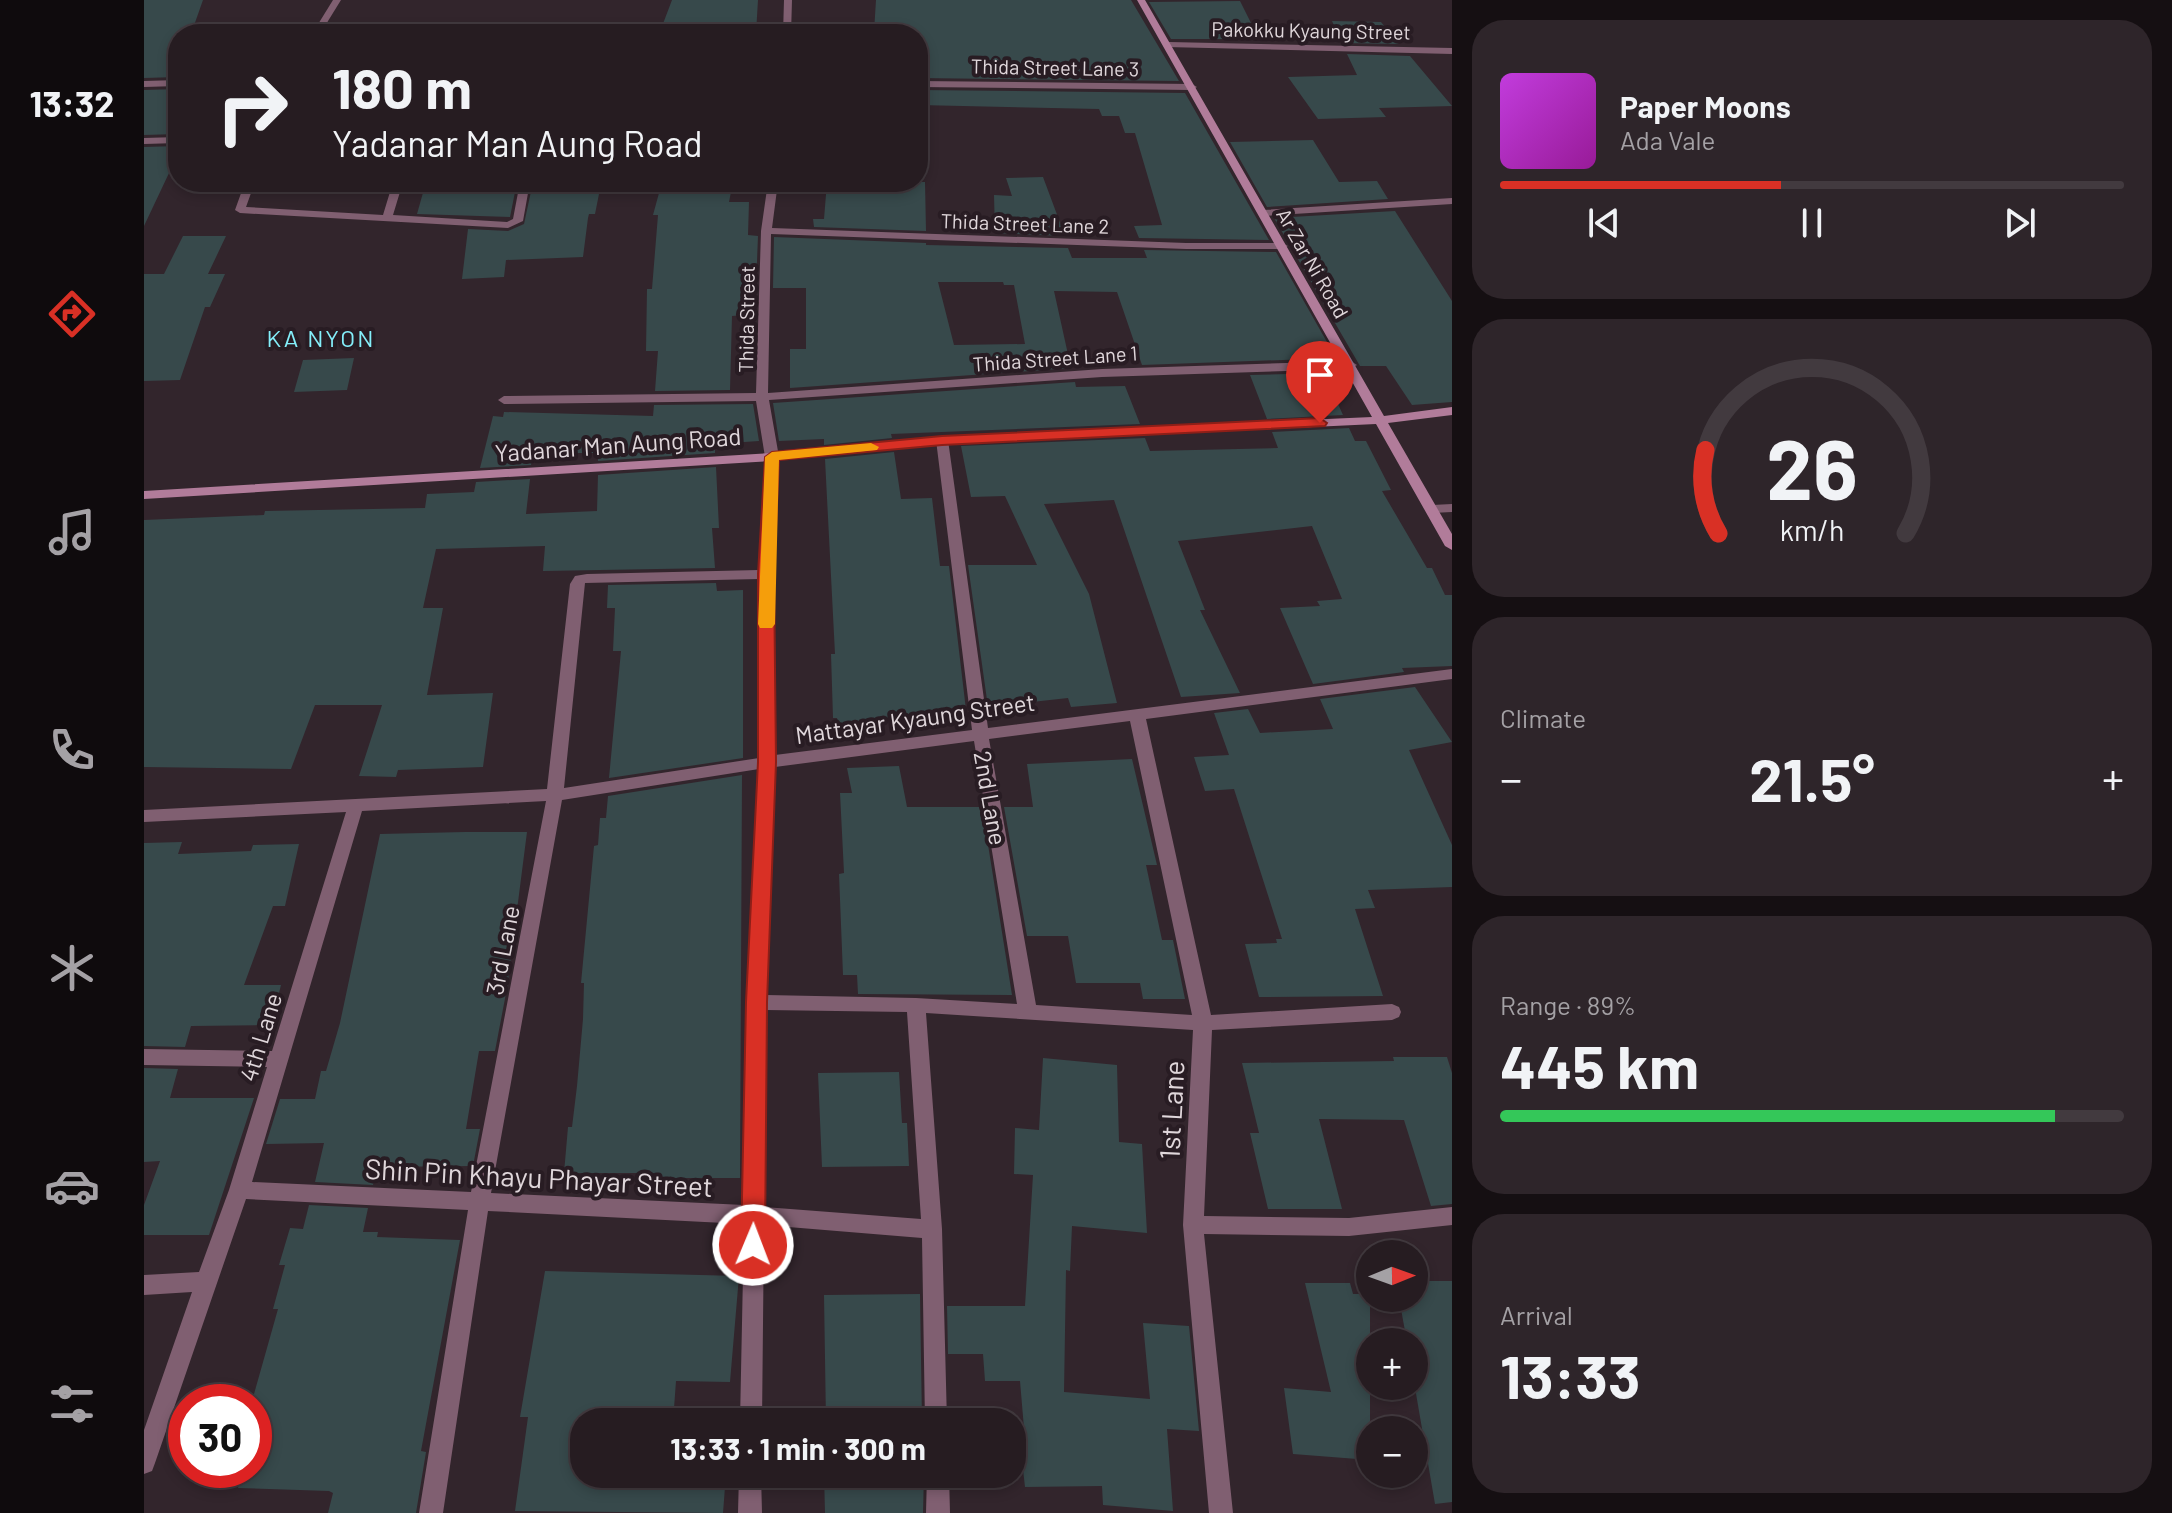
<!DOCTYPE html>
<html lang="en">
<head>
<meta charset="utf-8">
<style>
	body { margin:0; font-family:Barlow,sans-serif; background:#2e252a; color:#f1f3f6; height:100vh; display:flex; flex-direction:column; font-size:30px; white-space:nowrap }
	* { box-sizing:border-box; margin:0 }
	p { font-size:26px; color:#a4a1a5 }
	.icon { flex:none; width:44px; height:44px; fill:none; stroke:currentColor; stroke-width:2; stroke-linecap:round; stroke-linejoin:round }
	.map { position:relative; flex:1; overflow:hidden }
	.details { display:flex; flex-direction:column; gap:20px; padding:20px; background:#150f12; width:720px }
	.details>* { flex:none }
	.top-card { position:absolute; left:24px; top:24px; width:760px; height:168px; border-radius:32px; box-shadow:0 4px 12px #0003,0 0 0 2px #423a3f; background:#261c21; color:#f1f3f6; overflow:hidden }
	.needle { width:52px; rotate:89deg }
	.fabs { position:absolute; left:1212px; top:1240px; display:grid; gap:16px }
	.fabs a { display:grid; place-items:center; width:72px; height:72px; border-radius:50%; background:#261c21; box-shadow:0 4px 12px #0003,0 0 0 2px #423a3f; font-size:40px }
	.speed { position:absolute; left:24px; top:1384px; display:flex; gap:16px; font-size:40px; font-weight:700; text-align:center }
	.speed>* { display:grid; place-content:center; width:104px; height:104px; border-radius:50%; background:#261c21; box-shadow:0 4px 12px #0003,0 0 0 2px #423a3f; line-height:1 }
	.speed .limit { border:12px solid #d22; background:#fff; color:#111 }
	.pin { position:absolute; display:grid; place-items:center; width:68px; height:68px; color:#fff; margin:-82px -34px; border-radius:50% 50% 50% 0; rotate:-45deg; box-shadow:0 0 8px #0007 }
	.pin .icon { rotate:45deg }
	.me { position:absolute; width:88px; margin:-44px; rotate:1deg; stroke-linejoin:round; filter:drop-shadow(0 0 6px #0008) }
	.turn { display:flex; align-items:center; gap:28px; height:168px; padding:0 32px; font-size:36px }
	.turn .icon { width:104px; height:104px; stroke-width:2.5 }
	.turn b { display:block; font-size:56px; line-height:68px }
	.big { font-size:60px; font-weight:700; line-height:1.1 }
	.details .widget { flex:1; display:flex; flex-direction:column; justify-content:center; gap:12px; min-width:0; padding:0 28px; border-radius:32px; background:#2e252a }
	.details .dial { align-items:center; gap:0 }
	.dial svg { height:208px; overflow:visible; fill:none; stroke:#423a3f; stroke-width:7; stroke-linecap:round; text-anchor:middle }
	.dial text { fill:#f1f3f6; stroke:none }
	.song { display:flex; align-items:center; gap:24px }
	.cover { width:96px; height:96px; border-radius:12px; background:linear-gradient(135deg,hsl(290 70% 55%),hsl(300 70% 35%)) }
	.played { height:8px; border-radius:4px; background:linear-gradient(90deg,#d93025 45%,#423a3f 45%) }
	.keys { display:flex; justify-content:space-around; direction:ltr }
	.heat { display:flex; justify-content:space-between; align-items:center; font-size:44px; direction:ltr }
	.charge { height:12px; border-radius:6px; background:linear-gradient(90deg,#34c759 89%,#423a3f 0) }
	.trip { position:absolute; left:426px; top:1408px; width:456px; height:80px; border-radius:32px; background:#261c21; box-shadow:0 4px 12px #0003,0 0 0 2px #423a3f; font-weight:700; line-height:80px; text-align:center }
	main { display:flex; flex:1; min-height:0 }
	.tab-bar { display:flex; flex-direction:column; width:144px; justify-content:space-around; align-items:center; background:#0f0b0d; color:#a4a1a5 }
	.tab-bar .icon { width:56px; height:56px }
	.tab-bar .active { color:#d93025 }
	.tab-bar b { font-size:36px; color:#f1f3f6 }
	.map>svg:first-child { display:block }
</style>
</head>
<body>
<main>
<nav class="tab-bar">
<b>13:32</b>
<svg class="icon active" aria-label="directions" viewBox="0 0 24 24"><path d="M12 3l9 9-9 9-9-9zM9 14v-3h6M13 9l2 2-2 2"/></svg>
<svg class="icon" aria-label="music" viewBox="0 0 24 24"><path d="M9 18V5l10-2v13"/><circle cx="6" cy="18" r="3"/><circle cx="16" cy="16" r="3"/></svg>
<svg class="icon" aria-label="phone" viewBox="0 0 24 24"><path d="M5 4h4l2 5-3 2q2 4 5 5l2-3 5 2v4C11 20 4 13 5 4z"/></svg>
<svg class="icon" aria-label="climate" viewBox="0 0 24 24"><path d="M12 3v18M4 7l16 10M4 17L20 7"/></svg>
<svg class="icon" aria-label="car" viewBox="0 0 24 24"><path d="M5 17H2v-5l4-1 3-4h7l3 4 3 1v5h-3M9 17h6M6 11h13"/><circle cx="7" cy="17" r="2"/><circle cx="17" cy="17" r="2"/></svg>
<svg class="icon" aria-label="filters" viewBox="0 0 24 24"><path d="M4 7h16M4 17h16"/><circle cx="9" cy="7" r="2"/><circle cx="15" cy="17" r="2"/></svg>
</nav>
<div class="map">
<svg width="1308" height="1513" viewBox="0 0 1308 1513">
	<rect width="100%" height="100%" fill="#32252c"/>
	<path fill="#37494b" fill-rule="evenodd" d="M0,0H59L47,34H34V77L0,78Z
		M528,0H614L612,33L517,29Z
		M732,0H987L1035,81L774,78V33L730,32Z
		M1096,1L1115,39H1027L1005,2Z
		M1188,21L1237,22L1255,44L1198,43Z
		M1203,54L1266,56L1308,106L1235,108L1242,117L1174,119L1144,77L1213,75Z
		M34,89V134L0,135V90Z
		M774,90L1041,93L1125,240L995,238L990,226L1018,225L991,133H981L975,116H958L955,109L774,105Z
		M1169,140L1195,182L1233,181L1244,199L1123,207L1086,142Z
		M34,146V154L0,226V147Z
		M899,177L921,236L851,233L850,195L868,196L862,178Z
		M282,182H373L366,217L273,214Z
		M389,182L457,184L451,214H445L444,218L439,257L362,260L360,277L318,279L324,229L364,231L380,224Z
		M518,182H589L585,202H605L604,235L614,236L612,287H596L599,315L588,316L586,390L511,391L514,351H502L503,289H508L514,215H509Z
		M683,182H781L782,231L670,227L669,219H680Z
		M1251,211L1308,301V402L1268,405L1242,366H1216L1130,218Z
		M39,236H82L64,274H81L66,307H61L36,380L0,381V274H20Z
		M630,237L782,243V245L924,248L928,258H1003L1000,250L1132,252L1192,358L998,365L973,292L910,291L927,368L646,388V349H662V288H629ZM794,282H859L860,285H870L881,344L810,345Z
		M210,358L203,390L150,392L159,360Z
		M1180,373L1199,415L1123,419L1106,375Z
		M931,382L932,387L981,386L996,424L747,434L748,438L680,445V439L635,441L629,403Z
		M609,404L615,441L571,444V453L454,461V453H389L387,465L336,468L349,416L359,417L360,412L509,416L510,405Z
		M1205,428L1211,441H1222L1247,490L1238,491L1283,568H1288L1301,595H1308V666L1258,668L1260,672L1169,684L1136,608L1176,606L1173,601L1198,599L1168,526L1034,541L1061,610H1056L1096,693L1037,697L970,500L900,504L945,594L973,703L927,707L924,698L844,707L824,565H893L861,496L827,497L817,446L1001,438L1006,451L1134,448L1128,432Z
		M750,452L757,499L788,498L796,566H805L822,710L694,724L693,718H689L687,654H691L681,459Z
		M572,467L575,528H568L571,568L399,571L401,546L292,549L279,608H299L283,695L349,693L339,767L254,770L252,777L215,776L238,705H171L147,769L0,767V520L120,515L121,511L281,508L283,494L330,492L332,482L386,479L382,514L453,511L454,475Z
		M572,583L573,591L599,590V758L465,778L477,651H469L471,608H463L464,585Z
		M1271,687L1308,742L1265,750L1308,845V887L1224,890L1231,908L1211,909L1239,996L1115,997L1101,944L1133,943L1132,939H1138L1090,789L1061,791L1050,757L1085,755L1070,713L1104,709L1116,733L1189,729L1176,699Z
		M988,759L1013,865H1002L1018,940H1029L1041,999H999L996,983H932L924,936H883L860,807H889L883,764Z
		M755,766L763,807H838L868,995L714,994L713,975H699L695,874L700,873L696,793H708L703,768Z
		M598,775L596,1178H510V1173H420L424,1127H428L433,1086L439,1019L440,983H437L450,846L454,845L456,818H462L464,796Z
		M321,832H383L363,988L351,1051H335L322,1129H336L329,1166L233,1167L229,1185L171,1182L180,1143L122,1144L136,1099H171L177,1071H182L196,1023L236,834Z
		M38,842L34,854L107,851L109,845L155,844L141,906H129L100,985H137L127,1025L47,1026L41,1047L0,1046V843Z
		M1249,1057H1303L1308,1073V1204L1287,1206L1260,1120L1175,1119L1198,1209H1124L1106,1133H1115L1098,1063L1250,1061Z
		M899,1058L973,1065L975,1142L998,1144L1003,1233L928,1226L926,1271L922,1270L920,1392L1006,1399L999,1323L1045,1326L1055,1431L1023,1429L1029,1511L959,1505L958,1486L881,1487L877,1452H882L876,1381H841L839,1354H804L803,1306H881L889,1175L870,1174L871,1128L895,1130Z
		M0,1068L34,1069L26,1098H110L65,1235H0V1205L16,1161L0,1162Z
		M755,1072L758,1123H763L765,1166L678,1167L674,1073Z
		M165,1205L224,1208L219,1232H234L233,1237L316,1240L277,1451L282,1452L272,1513H184L189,1493L185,1491L94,1488L99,1470H110V1394L134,1309H129L141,1265H135L146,1228L159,1229Z
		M401,1271L595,1276L586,1382L532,1381L529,1422H440V1474H582L579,1513L371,1511L384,1417H376Z
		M1270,1281H1308V1502L1291,1504L1270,1382V1342H1263L1255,1298H1270Z
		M1161,1283H1206L1209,1294H1226V1460L1149,1454L1140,1388L1187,1392Z
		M776,1294L778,1422H682L680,1295Z
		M680,1474H780L779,1513H681Z"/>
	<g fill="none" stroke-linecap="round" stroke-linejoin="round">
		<path fill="#805f71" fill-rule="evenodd" d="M189,0H197L176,34H168Z
			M640,0H648L647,34H639Z
			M1025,42L1308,48V54L1022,47L1020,45Z
			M34,80V86L0,87V81Z
			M774,81L1048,84L1053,87L1048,90L774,87Z
			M34,137V143L0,144V138Z
			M101,182H111L102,207L239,215L249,182H259L249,215L363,222L369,219L376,182H386L379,221L364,228L96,213L91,210Z
			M624,182H634L628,228L1042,243H1138L1144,246L1138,249H1042L627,234L624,393L958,369L1207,361L1213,365L1207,369L958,377L625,400L635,457L629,574L631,755L828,730L792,440L798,436L804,440L844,728L1308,669V679L1002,719L1067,1015L1248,1004L1255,1007L1257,1012L1255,1017L1248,1020L1068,1030L1060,1216L1205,1218L1308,1207V1225L1205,1236L1060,1234L1089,1513H1065L1039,1225L1049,1030L782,1013L798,1229L803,1422H781L778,1238L620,1225L618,1422H596L600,1224L344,1211L299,1513H275L324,1210L102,1199L11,1463L8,1471L0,1474V1430L48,1292L0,1295V1275L55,1272L85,1190L123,1067L0,1065V1049L128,1051L202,812L0,822V810L403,789L426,584L431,576L443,574L615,570L621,457L612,401L360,404L354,400L360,396L612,393L617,231ZM615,579V758L420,788L441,583ZM986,721L1048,1015L892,1005L845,739ZM830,741L873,1004L772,998L622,995L631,767ZM615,769L604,1002L600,1205L347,1193L418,800ZM402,801L327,1192L108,1182L218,811ZM622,1010L763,1012L777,1219L620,1207Z
			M1308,198V204L1120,216L1115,213L1120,210Z
			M1308,504V512L1288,513L1281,509L1288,505Z
			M595,1474H617L618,1513H594Z
			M783,1474H805L806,1513H782Z"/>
		<path fill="#b17c9a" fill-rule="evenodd" d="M993,0H1001L1240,416L1308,407V415L1244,423L1308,534V550L1301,546L1232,424L798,444L628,461L0,499V491L628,453L798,436L1228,417Z"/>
	</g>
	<path fill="#d93025" stroke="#8d1f18" stroke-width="2" d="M1176,418L1183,423L1181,426L798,445L635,460L630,574L632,762L623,1002L621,1245L617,1252L609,1255L601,1252L597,1245L602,1002L614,762V574L621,457L628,452L798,436Z"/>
	<path fill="#f59e0b" d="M727,443L735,447L733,450L635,460L631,624L628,628H616L614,624L621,457L628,452Z"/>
	<g text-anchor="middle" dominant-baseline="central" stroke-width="8" stroke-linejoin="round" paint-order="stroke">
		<g font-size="20" fill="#e0d7db" stroke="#281c23">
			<text transform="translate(1167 30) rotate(1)">Pakokku Kyaung Street</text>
			<text transform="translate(911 67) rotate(1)">Thida Street Lane 3</text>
			<text transform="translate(881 223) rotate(2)">Thida Street Lane 2</text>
			<text transform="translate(1169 263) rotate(60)">Ar Zar Ni Road</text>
			<text transform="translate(602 319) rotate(-89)">Thida Street</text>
			<text transform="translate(911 358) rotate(-4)">Thida Street Lane 1</text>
		</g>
		<g font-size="24" letter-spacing="2" fill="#84effa" stroke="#281c23">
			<text x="177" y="337">KA NYON</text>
		</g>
		<g font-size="24" fill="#e0d7db" stroke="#281c23">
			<text transform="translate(474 444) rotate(-4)">Yadanar Man Aung Road</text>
			<text transform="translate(771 718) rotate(-8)">Mattayar Kyaung Street</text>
			<text transform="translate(847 798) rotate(80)">2nd Lane</text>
			<text transform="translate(358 950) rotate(-79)">3rd Lane</text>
			<text transform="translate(116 1037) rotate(-73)">4th Lane</text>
		</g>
		<g font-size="28" fill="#e0d7db" stroke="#281c23">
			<text transform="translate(1027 1110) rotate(-87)">1st Lane</text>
			<text transform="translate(395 1177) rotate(3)">Shin Pin Khayu Phayar Street</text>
		</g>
	</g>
</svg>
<div class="fabs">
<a><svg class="needle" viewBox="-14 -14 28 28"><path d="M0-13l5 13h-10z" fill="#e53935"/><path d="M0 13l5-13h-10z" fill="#a4a1a5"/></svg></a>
<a>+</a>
<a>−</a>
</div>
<div class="speed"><div class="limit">30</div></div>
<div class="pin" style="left:1176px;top:423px;background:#d93025"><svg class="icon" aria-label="arrive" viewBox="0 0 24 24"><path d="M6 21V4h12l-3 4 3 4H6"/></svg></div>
<svg class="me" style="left:609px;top:1245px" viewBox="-20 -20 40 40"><circle r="17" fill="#d93025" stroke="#fff" stroke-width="3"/><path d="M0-11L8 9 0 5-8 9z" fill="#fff"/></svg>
<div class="trip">13:33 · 1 min · 300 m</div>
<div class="top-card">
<div class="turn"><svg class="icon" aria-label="right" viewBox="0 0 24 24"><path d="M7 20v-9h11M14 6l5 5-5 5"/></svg><div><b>180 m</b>Yadanar Man Aung Road</div></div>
</div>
</div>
<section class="details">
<div class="widget">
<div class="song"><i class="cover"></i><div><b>Paper Moons</b><p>Ada Vale</p></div></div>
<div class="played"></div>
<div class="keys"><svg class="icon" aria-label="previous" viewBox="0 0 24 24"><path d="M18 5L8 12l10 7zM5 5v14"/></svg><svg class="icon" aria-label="pause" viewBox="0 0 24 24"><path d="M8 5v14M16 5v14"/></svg><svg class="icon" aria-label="next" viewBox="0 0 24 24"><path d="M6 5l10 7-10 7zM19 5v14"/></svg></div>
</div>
<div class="widget dial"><svg viewBox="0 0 100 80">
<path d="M14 69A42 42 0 1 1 86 69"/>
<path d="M14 69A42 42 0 0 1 9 37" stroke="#d93025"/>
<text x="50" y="56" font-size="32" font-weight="700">26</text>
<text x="50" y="72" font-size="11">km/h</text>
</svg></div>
<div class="widget"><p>Climate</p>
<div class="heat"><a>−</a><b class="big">21.5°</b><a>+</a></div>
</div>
<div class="widget"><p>Range · 89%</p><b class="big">445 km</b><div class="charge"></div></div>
<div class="widget"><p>Arrival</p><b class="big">13:33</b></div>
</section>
</main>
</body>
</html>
